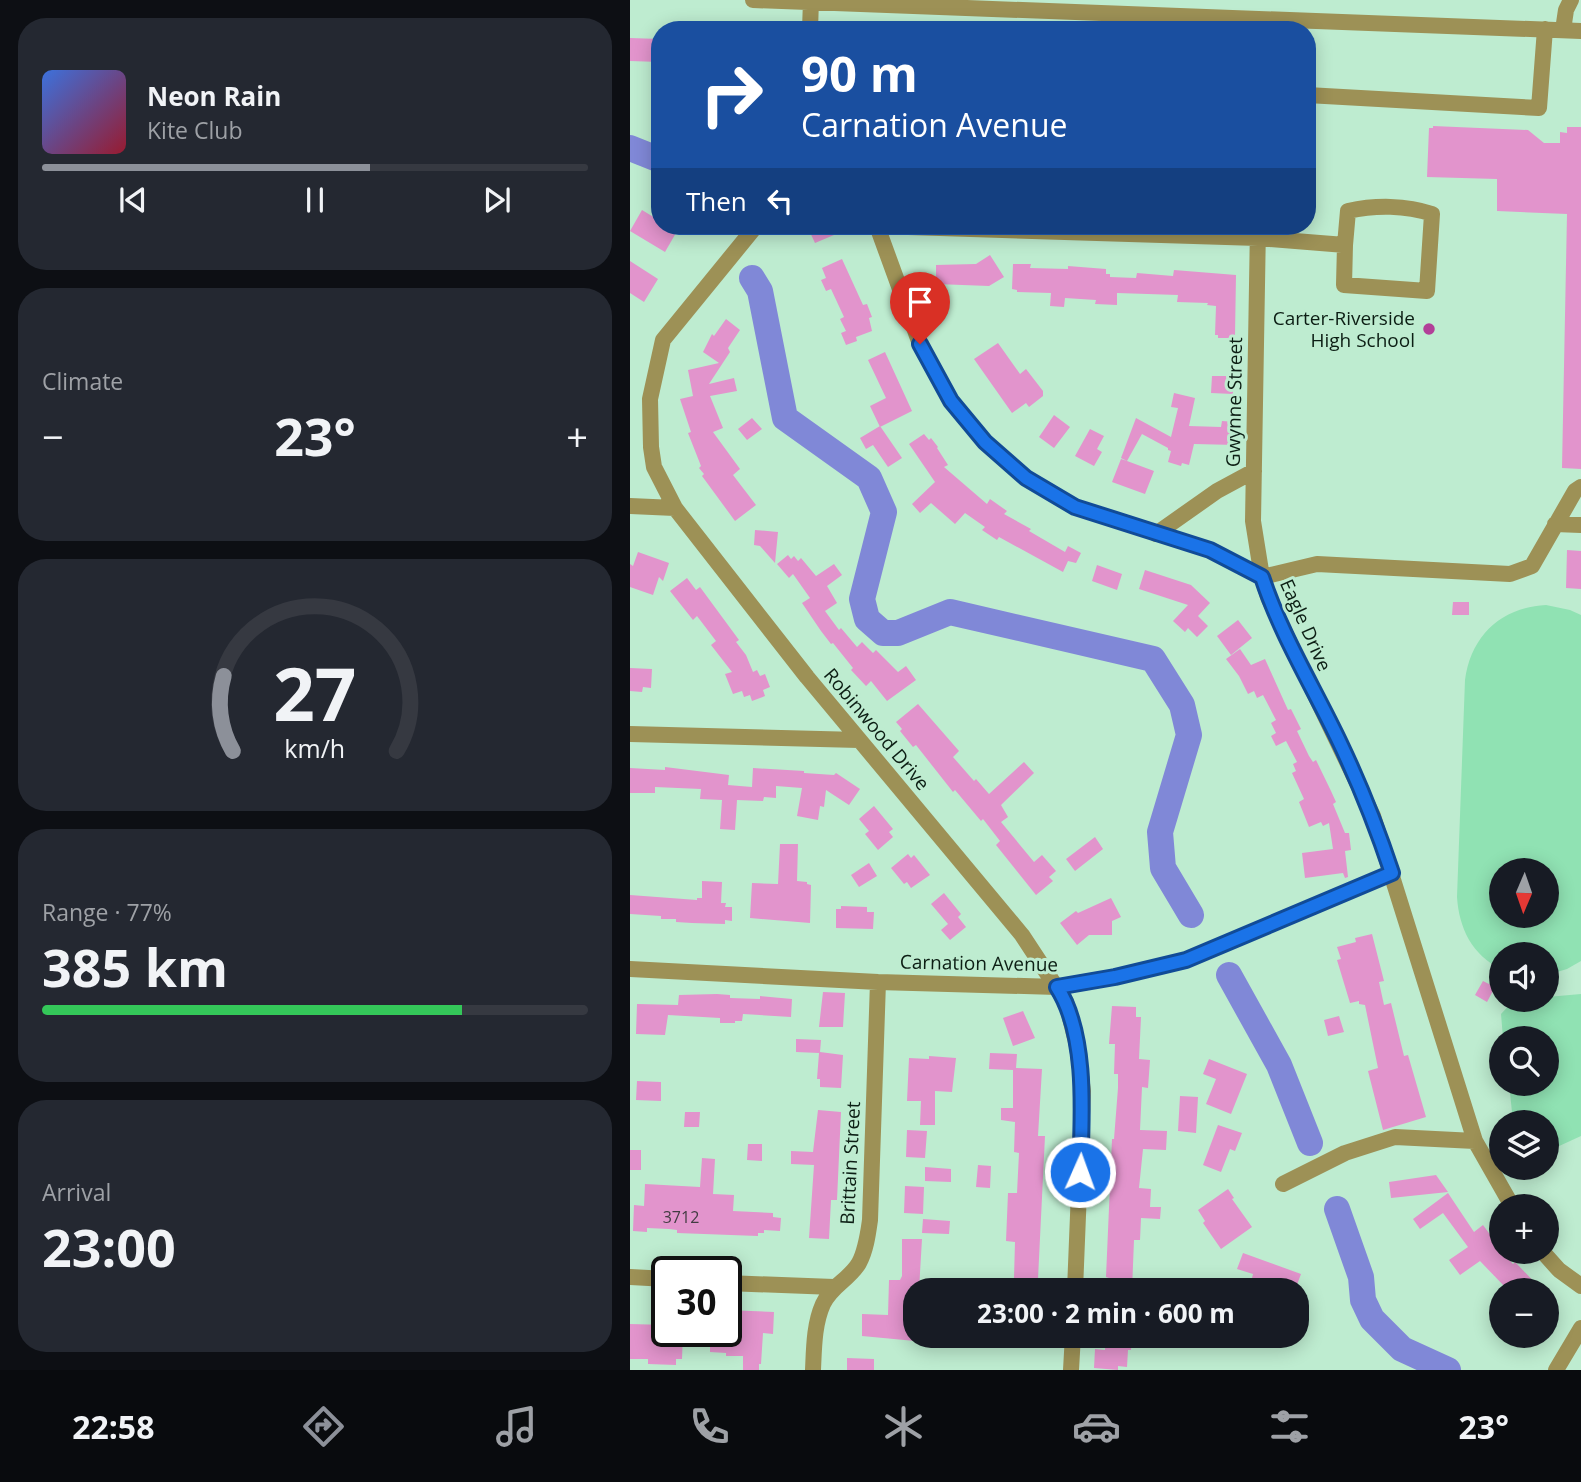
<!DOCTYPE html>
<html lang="en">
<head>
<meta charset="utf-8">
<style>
	body { margin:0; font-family:"Open Sans",sans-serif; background:#242831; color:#f1f3f6; height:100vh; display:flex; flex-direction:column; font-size:26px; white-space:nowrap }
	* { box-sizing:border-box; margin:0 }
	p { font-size:23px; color:#9ea1a6 }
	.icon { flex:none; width:38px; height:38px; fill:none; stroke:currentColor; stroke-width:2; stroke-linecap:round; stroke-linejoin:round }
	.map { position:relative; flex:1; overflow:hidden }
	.side { display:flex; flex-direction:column; gap:18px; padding:18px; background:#0d0f14; width:630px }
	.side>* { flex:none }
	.banner { position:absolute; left:21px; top:21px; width:665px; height:214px; border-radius:28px; box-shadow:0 4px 18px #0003; background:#1a4fa0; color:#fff; overflow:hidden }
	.needle { width:46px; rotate:182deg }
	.controls { position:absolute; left:859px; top:858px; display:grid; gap:14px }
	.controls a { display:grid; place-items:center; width:70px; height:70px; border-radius:50%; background:#171b24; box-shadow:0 4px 18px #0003; font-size:35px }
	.speed { position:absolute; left:21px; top:1256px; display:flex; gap:14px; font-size:35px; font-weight:700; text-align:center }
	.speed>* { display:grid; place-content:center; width:91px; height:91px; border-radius:50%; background:#171b24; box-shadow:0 4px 18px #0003; line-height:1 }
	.speed .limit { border:4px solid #111; border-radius:10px; background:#fff; color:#111 }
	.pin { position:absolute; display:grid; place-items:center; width:60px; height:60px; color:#fff; margin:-72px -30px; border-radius:50% 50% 50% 0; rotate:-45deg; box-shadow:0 0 7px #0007 }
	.pin .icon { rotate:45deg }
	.me { position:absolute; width:77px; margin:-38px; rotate:2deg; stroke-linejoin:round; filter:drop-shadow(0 0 5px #0008) }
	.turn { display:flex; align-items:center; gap:24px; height:147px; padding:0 35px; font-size:32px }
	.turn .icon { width:91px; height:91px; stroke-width:2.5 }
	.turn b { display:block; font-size:49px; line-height:60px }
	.then { display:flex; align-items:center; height:66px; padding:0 35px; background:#0003; gap:14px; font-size:26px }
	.big { font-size:52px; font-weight:700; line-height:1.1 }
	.side .widget { flex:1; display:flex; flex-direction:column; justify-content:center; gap:10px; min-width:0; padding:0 24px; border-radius:28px; background:#242831 }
	.side .dial { align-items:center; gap:0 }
	.dial svg { height:182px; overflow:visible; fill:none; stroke:#363941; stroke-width:7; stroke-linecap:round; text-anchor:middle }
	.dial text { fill:#f1f3f6; stroke:none }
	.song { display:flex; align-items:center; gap:21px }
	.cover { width:84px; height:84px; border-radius:10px; background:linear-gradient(135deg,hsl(220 70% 55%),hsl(350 70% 35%)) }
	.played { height:7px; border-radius:4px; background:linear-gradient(90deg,#8c9099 60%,#363941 60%) }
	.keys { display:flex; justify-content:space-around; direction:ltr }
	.heat { display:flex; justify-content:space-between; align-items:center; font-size:38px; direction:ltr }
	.charge { height:10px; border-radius:5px; background:linear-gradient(90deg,#34c759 77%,#363941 0) }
	.trip { position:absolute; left:273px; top:1278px; width:406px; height:70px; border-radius:28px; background:#171b24; box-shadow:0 4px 18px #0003; font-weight:700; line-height:70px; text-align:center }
	.tabs { display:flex; height:112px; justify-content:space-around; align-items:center; background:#090b0e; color:#9ea1a6 }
	.tabs .icon { width:49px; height:49px }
	.tabs .on { color:#8c9099 }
	.tabs b { font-size:32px; color:#f1f3f6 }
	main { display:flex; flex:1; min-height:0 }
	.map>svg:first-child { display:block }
</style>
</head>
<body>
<main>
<section class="side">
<div class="widget">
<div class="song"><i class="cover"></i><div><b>Neon Rain</b><p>Kite Club</p></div></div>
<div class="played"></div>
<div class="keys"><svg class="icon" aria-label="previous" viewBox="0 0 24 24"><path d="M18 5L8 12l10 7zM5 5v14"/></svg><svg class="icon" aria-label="pause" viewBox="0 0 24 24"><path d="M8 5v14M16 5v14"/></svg><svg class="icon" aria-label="next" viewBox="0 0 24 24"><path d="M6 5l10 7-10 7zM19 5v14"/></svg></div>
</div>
<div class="widget"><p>Climate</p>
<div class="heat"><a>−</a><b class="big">23°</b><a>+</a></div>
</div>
<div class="widget dial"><svg viewBox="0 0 100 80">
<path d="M14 69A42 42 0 1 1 86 69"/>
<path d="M14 69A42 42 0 0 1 10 36" stroke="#8c9099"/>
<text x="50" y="56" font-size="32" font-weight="700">27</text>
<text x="50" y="72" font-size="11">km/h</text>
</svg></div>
<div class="widget"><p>Range · 77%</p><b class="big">385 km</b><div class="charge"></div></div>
<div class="widget"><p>Arrival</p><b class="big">23:00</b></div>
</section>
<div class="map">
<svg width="951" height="1370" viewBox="0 0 951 1370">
	<rect width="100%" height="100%" fill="#beecd0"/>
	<path fill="#90e2b3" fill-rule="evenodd" d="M916,605L940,610L951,615V961L937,969L917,975V954H872L871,969C842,955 829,928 827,897L835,680C841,635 872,607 916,605ZM872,870H917V915H872Z
		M951,994V1136L927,1147L917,1148V1122H883L879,1083H917V1038H873L871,1014L884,1000L917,999V997Z"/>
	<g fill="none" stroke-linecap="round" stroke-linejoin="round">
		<path stroke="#8088d7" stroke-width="26" d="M0,148L30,160
			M122,278L130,291L155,418L239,478L254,512L232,599L237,619L253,633H268L320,612L523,659L552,705L559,735L530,832L533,868L561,915
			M599,975L649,1065L680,1143
			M707,1209L731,1277L733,1300L742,1319L772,1349L818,1370"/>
	</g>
	<path fill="#e294cc" d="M0,38L30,39V62L0,61Z
		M803,126L898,130L914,143H930V132L937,133V127H951V469L932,468L937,214L867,211V179L797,177L799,128H803Z
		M12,210L30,221V226H50L35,252L0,231Z
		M177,226H199L204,235L185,243Z
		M360,255L374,277L359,286L306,284V265L346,264Z
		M212,259L233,305L237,304L242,317L239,318L242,331L226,337L227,341L216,345L211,333L216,331L210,319L214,317L201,289L196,291L191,280L196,278L192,268Z
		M0,261L28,279L14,302L0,293Z
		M383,264H401L400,268L438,269V266L476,269V274H480V277L506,278L507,273L543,276L544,270L606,275L605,335H602V338H588V335H585L586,306L577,305L578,303L547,302L548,295L487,293V305L465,304L466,300L435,298L434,307L420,306L421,293L387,292V290L382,289Z
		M96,319L110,330L98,348L100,352L79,384L104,378L107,391L80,396L93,428L83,432L110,469L103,475L126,505L105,521L72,476L74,474L69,468L71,466L58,433L61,432L50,399L63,396L58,370L89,363L73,352L82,334L84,336Z
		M368,343L390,374L396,369L413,391V396L399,407L396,403L382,413L344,359Z
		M255,352L282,411L250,427L240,406L256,398L238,360Z
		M582,376H603V394L581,393Z
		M544,393L565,398L559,426L591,427L592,421L606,422V445L564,444L559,465L552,463L551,466L538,462L541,451L538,450V448L512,434L497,461L524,471L515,494L482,482L491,459L497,461L491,458L506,418L541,437L548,408L541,407Z
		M424,415L440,427L424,448L409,437Z
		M122,418L132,429L117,440L108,429Z
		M250,426L272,458L258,467L243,445L236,449L230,438Z
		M460,429L474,436L467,449L472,452L464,466L445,456Z
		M294,434L299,440L301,438L308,447L307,448L318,465L314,467L357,504L360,499L377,511L374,514L401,529L399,531L435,552L438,546L451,553L446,563L438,561L433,572L369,537L367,540L352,530L355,527L335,513L325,524L301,503L290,513L282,504L305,482L279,444Z
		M125,530L148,532L145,563L130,546L124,545Z
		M937,550L951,551V589L936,588Z
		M8,552L39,563L33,581L29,577L23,595L0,587V564L3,566Z
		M158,555L161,559L164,556L168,561L171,558L186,576L204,564L212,575L197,586L207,603L195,611L209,630L211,628L227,647L232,642L243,653L246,650L268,672L276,666L286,680L257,701L241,681L236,686L221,670L223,668L203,643L201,644L191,631L172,603L180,598L163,574L159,578L147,564Z
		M467,565L492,574L487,590L462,581Z
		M515,570L561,585L580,603L568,616L578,626L567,637L558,628L555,632L543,621L558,605L509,589Z
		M57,578L66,590L70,587L109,640L106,642L116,655L123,672L127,670L130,676L135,674L140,687L133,690L135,696L122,701L120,695L114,697L112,691L103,694L95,674L102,672L81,645L86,641L67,616L63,620L40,591Z
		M823,602H839V615H822Z
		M608,620L622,638L601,655L587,636Z
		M610,649L621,665L635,659L658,710L661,709L671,729L667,731L679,756L683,762L686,760L701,791L706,802L703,804L715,833H719L721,850L715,851L718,877L715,878L713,873L675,878L672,853L703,849L699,823L693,826L691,822L679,827L669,802L674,799L662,773L666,771L663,764L667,762L656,741L646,746L641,736L646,733L641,723L646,720L633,695L627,698L624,691L618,694L609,676L596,659Z
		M0,668L22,669L21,688L13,687L12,692L0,691Z
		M288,704L329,751L323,757L344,781L346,779L359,794L394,762L404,773L371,805L378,817L371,822L404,862L412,855L426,871L419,877L423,881L406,895L366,845L370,841L353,819L351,821L325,790L323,792L286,745L283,747L270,731L272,729L266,722Z
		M35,767L99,775L98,785L122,787L123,768L174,771V773L204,775L206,773L230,789L219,805L196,790L194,807L190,806L188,820L167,816L172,788L146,786V798L134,797L133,801L107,800L105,830L90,829L92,800L70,799L71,789L25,787V793H0V768L35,770Z
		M244,806L263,829L259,832L263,837L248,850L235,834L239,831L229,819Z
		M465,837L473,849L445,871L436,859Z
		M150,844H168L167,881L177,882V884L181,885L180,923L120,918L122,883L148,884Z
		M278,854L281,858L284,855L300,875L281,888L277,882L274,884L261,868Z
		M239,863L247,876L229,887L221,875Z
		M72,881L92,882L91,903H96L95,907H102V921L95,920V924L62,923L46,922V919H31V916L0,914V895L67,900V898H72Z
		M314,893L331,914L328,917L336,927L320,940L311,930L318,924L301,904Z
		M481,898L491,917L482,921V935H459L447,945L430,923L446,911L448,913Z
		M211,906L237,907V912H244L243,929L206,928V909H211Z
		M742,934L754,981L749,982L754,1005L761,1003L774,1056L778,1055L796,1117L753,1130L738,1071L748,1068L735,1005L729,1004V1001L720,1003L707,960L711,959L707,947L726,942L725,938Z
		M853,981L865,987L857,1002L845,995Z
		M193,992L215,993L213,1027H189Z
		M87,994L100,995V998L130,999V996L162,999L161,1017L113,1014L112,1021H105V1023H90V1018L38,1015L35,1035L6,1034L7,1004L48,1005L49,995Z
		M482,1006L506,1007V1017H511L509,1059L520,1060L518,1088L512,1087L510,1130L537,1131L536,1150L513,1149L509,1188L521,1189L520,1207H531L530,1219L511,1218L510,1240H504L502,1290H478L479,1278L476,1277L482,1139H484L488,1088V1074H484L485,1044H479Z
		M393,1011L405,1038L383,1046L373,1018Z
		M709,1016L714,1032L698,1036L694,1020Z
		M166,1039L191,1040L190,1052L213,1055L211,1088L190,1087V1079H187L189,1053L166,1052Z
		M360,1053L387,1054L386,1068L412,1069L408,1136H415L408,1279L384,1278L385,1242L376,1241L378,1193H387L389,1153L384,1152L385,1122L371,1120V1108H383V1070L359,1069Z
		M299,1056L326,1058L322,1092L305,1091V1125H290L291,1101H277L279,1058L299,1059Z
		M579,1059L617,1074L601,1114L576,1104L586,1079L573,1074Z
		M7,1081L31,1082V1101L6,1100Z
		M550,1096L568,1097L566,1133L548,1131Z
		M188,1110L211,1112L207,1200H201L199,1239L179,1238L184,1165L161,1164V1151L183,1152Z
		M55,1112H70L69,1127H54Z
		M588,1125L612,1133L605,1151L600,1149L591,1172L573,1165Z
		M277,1130L297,1131L295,1158L276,1157Z
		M118,1144H132V1161L117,1160Z
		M0,1150H11V1170H0Z
		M72,1158L85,1159L83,1194L104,1195L103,1211L143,1213V1217L151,1218L150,1231L134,1230V1233H128V1236L47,1233V1230L39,1229L17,1228V1232L3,1231L4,1205L14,1206L15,1184L70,1187Z
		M348,1165L361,1166L360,1188L346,1187Z
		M295,1167L321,1169V1182L295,1181Z
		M806,1175L818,1192L761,1198L759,1182Z
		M275,1186L294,1187L293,1214L274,1213Z
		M598,1189L604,1198L602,1199L622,1227L591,1249L573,1223L575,1221L568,1210Z
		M818,1193L844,1232L853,1225L867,1244L865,1245L883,1264L885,1262L912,1290H885L879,1283L875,1287L850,1261L830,1275L819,1260L838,1247L813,1213L790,1229L783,1219Z
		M293,1219L320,1221L319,1234L292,1233Z
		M272,1239H292L289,1290H285V1341L232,1336V1314L258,1315L259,1280H270L272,1276Z
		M613,1253L671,1274L665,1290L640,1282L637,1290H622L625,1283L621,1282L623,1274L607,1269Z
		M96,1310L144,1312L143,1334L133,1333L131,1364H129V1370H113V1356H96V1353L80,1352V1338L96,1339Z
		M0,1324L37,1325V1332H53L52,1359H46V1365L18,1364V1359H0Z
		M376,1335H397V1347L375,1346Z
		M476,1335H502L501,1350H498L497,1367L488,1366V1370L464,1368L465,1349L475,1350Z
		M217,1358L244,1359V1370H217Z"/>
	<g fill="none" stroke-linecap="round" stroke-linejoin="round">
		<path stroke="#9d9156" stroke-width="16" d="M123,0L951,31
			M180,30L181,0
			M933,30L936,10L941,0
			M677,95L909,108L915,29
			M126,226L33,340L20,399L21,447L24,467L45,508L177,677L392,935L436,1002L447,1046L453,1091L445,1290
			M247,226L290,344L321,401L355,442L396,478L445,507L580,550L632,577L638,597L743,816L845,1141L882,1206
			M247,226L628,238L715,245L714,285L797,291L802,214C776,205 745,205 718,211L715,245
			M628,226L623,521L632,577L687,564L880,574L902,566L945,491L951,487
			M0,506L45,508
			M925,524L951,525
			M526,534L587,491L624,471
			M0,734L229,740
			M0,969L248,982L427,987L485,977L556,960L762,873
			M653,1184L715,1153L765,1137L845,1141
			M912,1251L929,1270L951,1286
			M0,1277L37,1279
			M96,1283L204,1287
			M183,1370C184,1348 184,1324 193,1304C201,1286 220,1279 229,1263C236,1250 238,1234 240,1220L248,982
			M441,1370L443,1335
			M926,1370L951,1328"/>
	</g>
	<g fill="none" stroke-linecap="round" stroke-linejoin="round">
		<g stroke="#114b97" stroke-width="18">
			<path id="route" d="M290,344L321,401L355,442L396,478L445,507L580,550L632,577C651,635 684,688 710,743C730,785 747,828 762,873L556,960L485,977L427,987C458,1035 452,1117 450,1172"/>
		</g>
		<use href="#route" stroke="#1a73e8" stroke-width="12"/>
	</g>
	<circle fill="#b23f98" stroke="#beecd0" stroke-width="2.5" cx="799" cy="329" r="7"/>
	<g text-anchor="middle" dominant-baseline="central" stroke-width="6" stroke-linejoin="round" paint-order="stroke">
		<g font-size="16" fill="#423c42">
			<text x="51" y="1217">3712</text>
		</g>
		<g font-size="19" fill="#0c1e14" stroke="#beecd0" text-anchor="end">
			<text x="785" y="318">Carter-Riverside<tspan x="785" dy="22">High School</tspan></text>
		</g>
		<g font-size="19" fill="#0c1e14" stroke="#beecd0">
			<text transform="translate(604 402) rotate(-89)">Gwynne Street</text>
			<text transform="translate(676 625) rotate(66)">Eagle Drive</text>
			<text transform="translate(247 729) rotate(50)">Robinwood Drive</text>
			<text transform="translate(349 963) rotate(1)">Carnation Avenue</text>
			<text transform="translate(220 1163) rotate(-87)">Brittain Street</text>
		</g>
	</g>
</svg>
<div class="controls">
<a><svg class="needle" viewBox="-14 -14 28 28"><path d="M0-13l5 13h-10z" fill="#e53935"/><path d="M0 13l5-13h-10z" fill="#9ea1a6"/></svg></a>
<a><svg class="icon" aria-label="sound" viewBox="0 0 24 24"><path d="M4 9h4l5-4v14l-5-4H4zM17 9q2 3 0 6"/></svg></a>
<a><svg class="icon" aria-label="search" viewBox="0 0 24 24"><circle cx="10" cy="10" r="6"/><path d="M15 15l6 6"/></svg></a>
<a><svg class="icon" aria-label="layers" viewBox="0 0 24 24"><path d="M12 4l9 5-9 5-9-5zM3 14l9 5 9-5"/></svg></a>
<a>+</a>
<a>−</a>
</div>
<div class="speed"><div class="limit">30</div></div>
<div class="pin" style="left:290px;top:344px;background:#d93025"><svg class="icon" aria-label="arrive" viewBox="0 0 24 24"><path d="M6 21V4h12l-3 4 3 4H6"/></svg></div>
<svg class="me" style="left:450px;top:1172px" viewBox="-20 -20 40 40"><circle r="17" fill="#1a73e8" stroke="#fff" stroke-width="3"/><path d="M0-11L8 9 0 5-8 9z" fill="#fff"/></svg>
<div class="trip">23:00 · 2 min · 600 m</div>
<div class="banner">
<div class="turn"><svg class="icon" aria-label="right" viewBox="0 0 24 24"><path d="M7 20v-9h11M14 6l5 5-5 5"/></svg><div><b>90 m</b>Carnation Avenue</div></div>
<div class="then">Then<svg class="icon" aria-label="left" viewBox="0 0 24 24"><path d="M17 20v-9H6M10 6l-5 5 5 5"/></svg></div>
</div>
</div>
</main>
<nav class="tabs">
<b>22:58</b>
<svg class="icon on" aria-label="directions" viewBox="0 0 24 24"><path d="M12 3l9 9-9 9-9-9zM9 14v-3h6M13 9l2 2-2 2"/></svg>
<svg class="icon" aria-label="music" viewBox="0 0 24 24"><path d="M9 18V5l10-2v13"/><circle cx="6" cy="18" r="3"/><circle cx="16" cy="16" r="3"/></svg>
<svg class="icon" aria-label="phone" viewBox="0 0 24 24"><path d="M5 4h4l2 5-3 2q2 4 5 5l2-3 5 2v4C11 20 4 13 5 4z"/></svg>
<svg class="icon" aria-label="climate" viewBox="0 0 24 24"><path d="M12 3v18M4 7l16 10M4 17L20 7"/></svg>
<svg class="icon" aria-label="car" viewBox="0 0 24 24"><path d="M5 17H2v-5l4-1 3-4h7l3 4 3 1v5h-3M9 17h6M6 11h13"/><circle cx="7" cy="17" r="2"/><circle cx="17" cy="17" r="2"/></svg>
<svg class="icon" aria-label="filters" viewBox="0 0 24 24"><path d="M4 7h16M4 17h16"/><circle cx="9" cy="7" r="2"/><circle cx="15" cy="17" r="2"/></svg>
<b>23°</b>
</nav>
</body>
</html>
